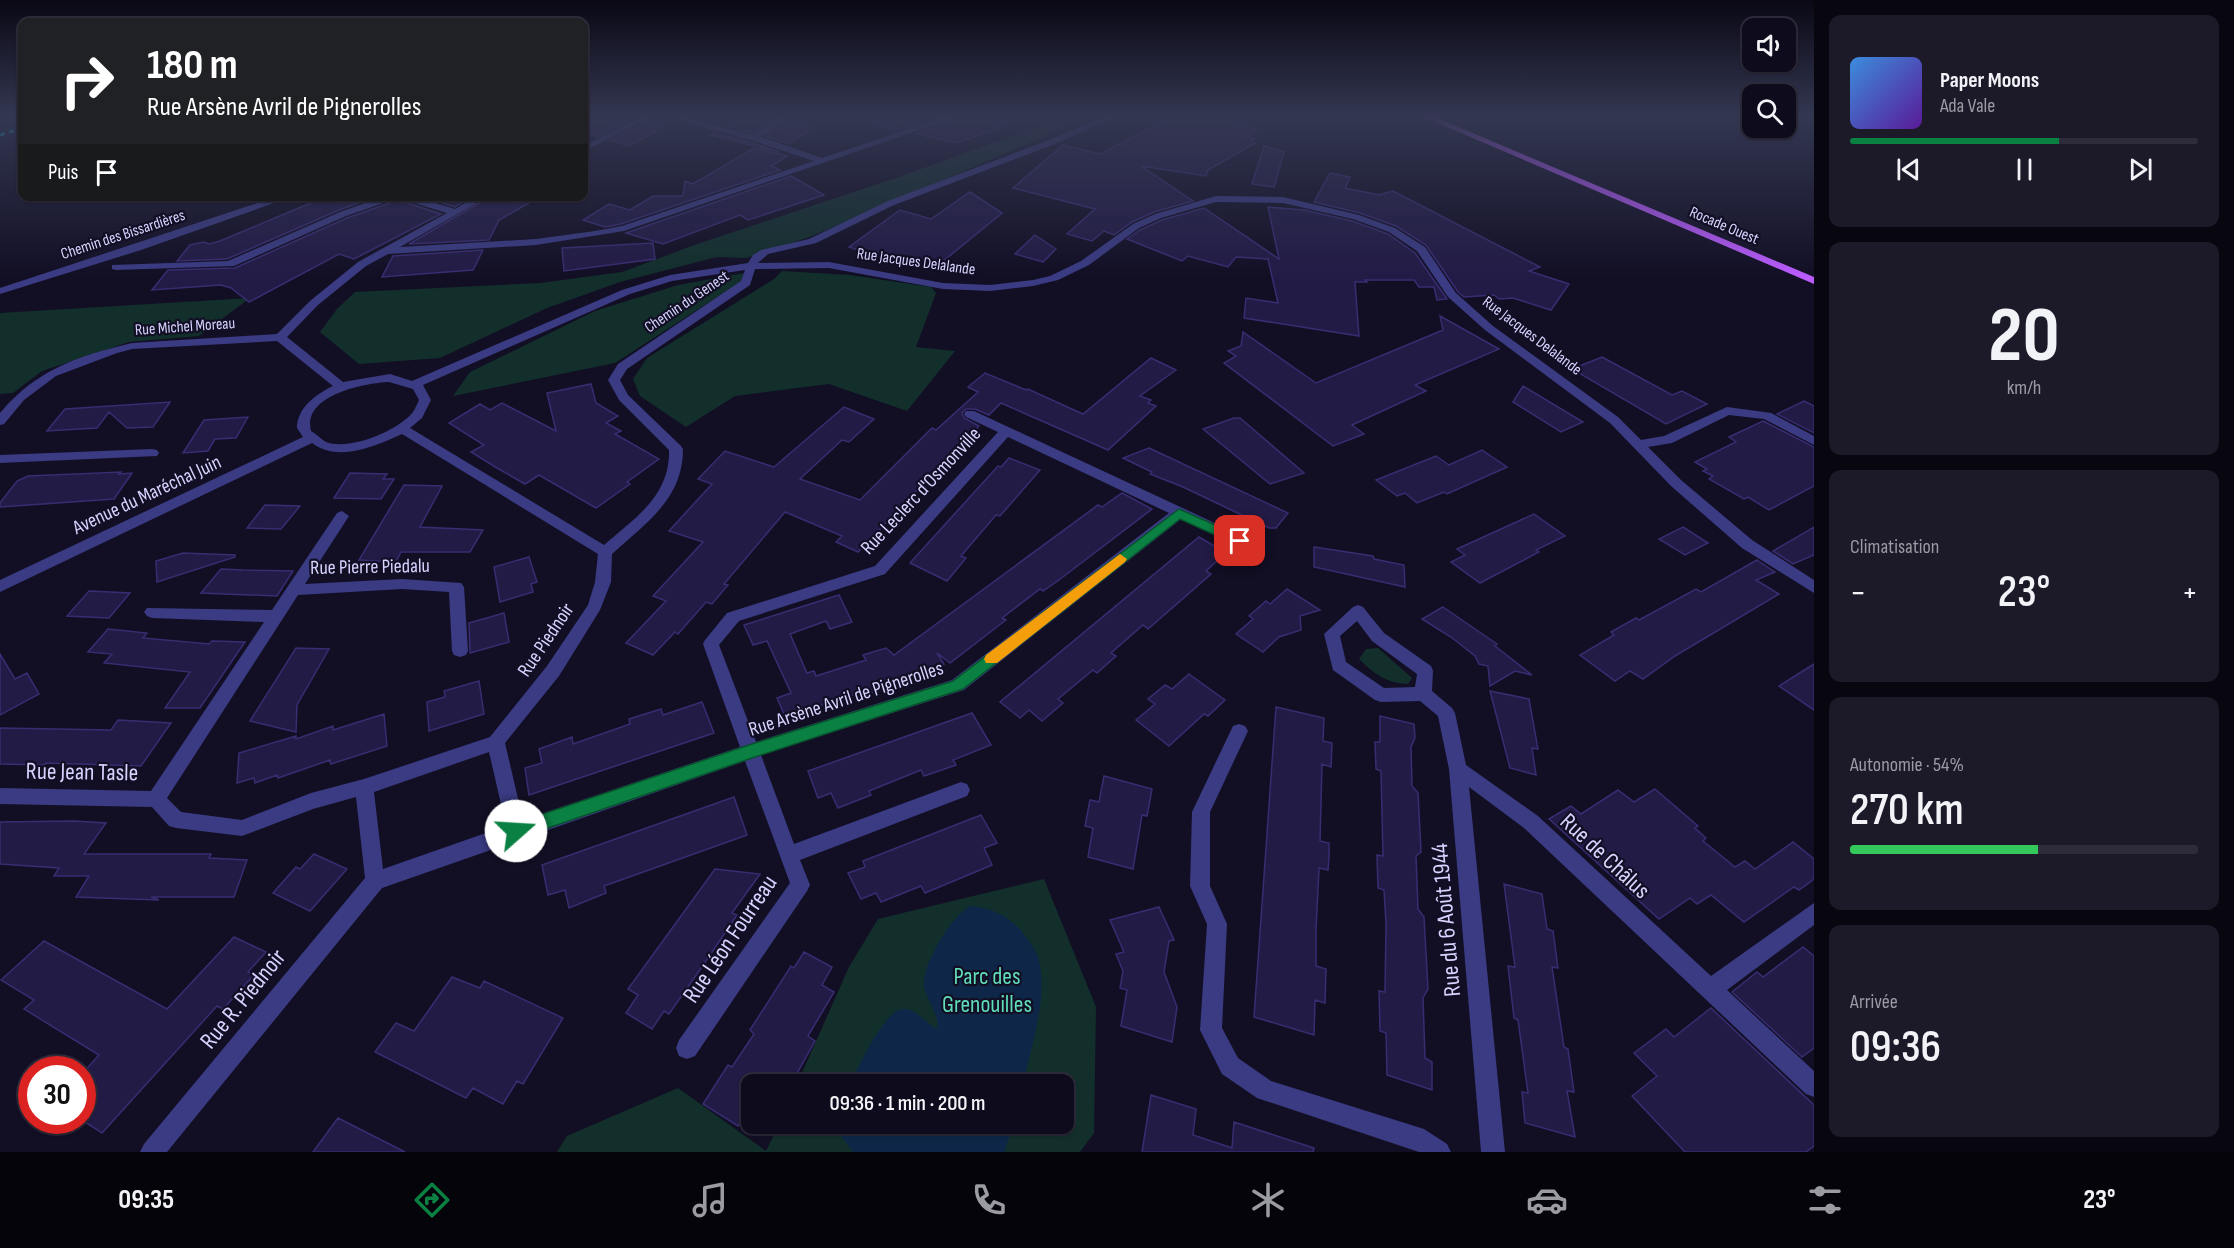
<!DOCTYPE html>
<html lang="fr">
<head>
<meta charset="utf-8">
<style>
	body { margin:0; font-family:"Sofia Sans Condensed",sans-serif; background:#1c1929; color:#f1f3f6; height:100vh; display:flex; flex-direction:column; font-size:22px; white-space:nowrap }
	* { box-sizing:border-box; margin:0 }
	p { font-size:20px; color:#9b9ba3 }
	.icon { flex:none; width:33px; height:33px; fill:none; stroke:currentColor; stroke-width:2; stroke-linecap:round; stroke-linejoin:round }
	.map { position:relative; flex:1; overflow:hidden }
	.drawer { display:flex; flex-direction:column; gap:15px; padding:15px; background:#08060f; width:420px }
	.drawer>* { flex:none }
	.top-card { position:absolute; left:18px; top:18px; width:570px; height:183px; border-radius:12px; box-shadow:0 2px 4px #0004,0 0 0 2px #2e2b3b; background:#202124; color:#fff; overflow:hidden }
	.tools { position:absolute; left:1742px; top:18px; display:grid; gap:12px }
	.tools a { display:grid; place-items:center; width:54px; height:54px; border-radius:12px; background:#0e0b1c; box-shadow:0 2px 4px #0004,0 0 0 2px #2e2b3b; font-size:30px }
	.speed { position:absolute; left:18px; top:1056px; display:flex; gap:12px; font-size:30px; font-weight:700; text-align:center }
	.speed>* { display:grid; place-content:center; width:78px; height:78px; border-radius:50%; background:#0e0b1c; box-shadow:0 2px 4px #0004,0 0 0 2px #2e2b3b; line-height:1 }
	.speed .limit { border:9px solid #d22; background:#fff; color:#111 }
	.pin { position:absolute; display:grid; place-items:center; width:51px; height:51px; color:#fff; margin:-26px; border-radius:12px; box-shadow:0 3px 9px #0006 }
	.me { position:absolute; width:66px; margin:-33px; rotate:71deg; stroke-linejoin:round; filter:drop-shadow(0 0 4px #0008) }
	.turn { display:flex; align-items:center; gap:21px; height:126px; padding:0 30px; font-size:27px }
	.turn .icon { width:78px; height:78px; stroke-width:2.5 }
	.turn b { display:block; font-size:42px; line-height:51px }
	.then { display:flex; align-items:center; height:57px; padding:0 30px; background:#0003; gap:12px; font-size:22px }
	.big { font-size:45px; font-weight:600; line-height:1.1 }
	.drawer .card { flex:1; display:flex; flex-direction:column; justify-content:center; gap:9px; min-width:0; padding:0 21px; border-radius:12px; background:#1c1929 }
	.drawer .dial { align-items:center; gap:0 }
	.dial b { font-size:78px; line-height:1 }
	.song { display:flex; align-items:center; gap:18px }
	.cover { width:72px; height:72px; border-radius:9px; background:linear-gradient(135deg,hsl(210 70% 55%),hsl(270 70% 35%)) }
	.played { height:6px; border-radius:3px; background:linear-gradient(90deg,#0b8043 60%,#2e2b3b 60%) }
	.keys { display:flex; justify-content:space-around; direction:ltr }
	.heat { display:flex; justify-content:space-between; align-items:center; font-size:33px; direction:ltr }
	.charge { height:9px; border-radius:4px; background:linear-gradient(90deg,#34c759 54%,#2e2b3b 0) }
	.trip { position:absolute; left:741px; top:1074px; width:333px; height:60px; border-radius:12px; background:#0e0b1c; box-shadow:0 2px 4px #0004,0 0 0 2px #2e2b3b; font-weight:600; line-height:60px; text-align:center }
	.tab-bar { display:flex; height:96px; justify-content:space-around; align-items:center; background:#06040b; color:#9b9ba3 }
	.tab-bar .icon { width:42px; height:42px }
	.tab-bar .current { color:#0b8043 }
	.tab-bar b { font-size:27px; color:#f1f3f6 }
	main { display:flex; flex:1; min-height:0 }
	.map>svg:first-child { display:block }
</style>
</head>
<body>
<main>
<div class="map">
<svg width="1814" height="1152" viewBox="0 0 1814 1152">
	<rect width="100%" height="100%" fill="#120f25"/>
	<path fill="#122f2c" d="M1071,115H1095L812,236L747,258L717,257L620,282L547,308L440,358L359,364L320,332L337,309L355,292L540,283L622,272L697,244L896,178Z
		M782,271L850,275L931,287L936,293L916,347L955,351L907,411L829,384L735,396L686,427L640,396L633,379L647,358L774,279Z
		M744,273L742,281L615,363L453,396L470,372L595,311L678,285Z
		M250,298L199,336L129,342L42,371L13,393L0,394V313Z
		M1378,648L1412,678L1408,684C1386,683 1374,674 1359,659L1366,649Z
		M1044,879L1096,1007L1094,1133L1080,1152H557L567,1136L678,1088L766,1151L779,1124H1064V1084H797L849,967L878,919Z"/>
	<path fill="#0e2749" d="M971,906C992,908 1010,917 1023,933C1029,941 1037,951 1039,961C1048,997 1031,1049 1023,1084H850C858,1069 886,1005 906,1009C918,1011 927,1024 937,1029C941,1016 925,999 924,985C922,965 953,913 971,906Z
		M839,1124H1014L1004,1152H853L840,1134Z"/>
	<path fill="#221b46" stroke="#382d71" stroke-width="1.5" d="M584,115H617L632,119L598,137L584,132Z
		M745,115H760L774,119L753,133L727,126Z
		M874,115H942L899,130L873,124Z
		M965,115H1027V118L957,143L916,134Z
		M1175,115H1212L1258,130L1246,136L1255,139L1251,141L1255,143L1208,170L1206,176L1141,166L1193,201L1154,212L1132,222L1114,235L1104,231L1092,241L1067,234L1095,209L1013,188L1063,145L1100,154Z
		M788,122L813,128L789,144L766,136Z
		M646,123L663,127L629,146L610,140Z
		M715,133L750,142L779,152L711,135Z
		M1264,146L1284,152L1274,187L1252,184Z
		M754,148L787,156L771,166L780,170L621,224L605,227L583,220L609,204L630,210L653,196H683L685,181L693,184Z
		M1330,173L1350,177L1345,188L1379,195L1393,191L1540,267L1529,271L1569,284L1551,310L1513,298L1499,299L1494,295L1464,297L1458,292L1426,245L1396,226L1360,213L1314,202Z
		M791,176L824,195L748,220L740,215L663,244L626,233Z
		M970,192L1002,213L936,267L922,262L917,266L897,259L894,261L849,247L900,210L931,219Z
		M327,196H377L339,210L227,259L177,261L190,245L204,242L209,244L220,241Z
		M421,196H472L455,207Z
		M491,196H541L499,220L489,240L409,244Z
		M398,200L441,214L354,259L339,254L249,302L231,288L221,285L152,290L168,270L235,268L347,218Z
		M1268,207L1304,210L1352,221L1388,234L1415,253L1447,299L1437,300L1434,287H1419L1414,280H1365L1367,282H1355L1359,336L1244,318L1246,298L1278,303L1268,259L1236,257L1228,267L1188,256L1182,261L1127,239L1140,230L1162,220L1204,208L1279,259Z
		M1035,235L1056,249L1043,262L1015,254Z
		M653,243L655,259L564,271L562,248Z
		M483,250L473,270L382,277L393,256Z
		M1440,316L1499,349L1415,385L1426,391L1352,425L1364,434L1333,446L1224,363L1236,356L1228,351L1241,346L1243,332L1316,383L1443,330Z
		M1602,357L1672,395L1682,391L1707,404L1666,424L1572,369Z
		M1151,358L1176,370L1140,396L1151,400L1148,403L1156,406L1108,450L1001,403L989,415L975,409H966L962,413L964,418L979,426L858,552L836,542L842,536L785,512L724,584L728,585L712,604L706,602L678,634L675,632L653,655L626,643L666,601L653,596L703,542L669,531L712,484L698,479L725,451L774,467L844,407L874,419L849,442L842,440L800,479L860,500L932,428L936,430L978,392L968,387L985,373L1026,390L1028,389L1083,414Z
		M591,384L596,403L618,416L606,423L621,431L615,434L659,459L627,482L630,484L596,508L539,475L525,484L497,468L471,452L484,445L449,423L480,404L490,410L502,403L556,431L547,393Z
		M1523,386L1583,422L1561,432L1513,402Z
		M1804,401L1814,406V433L1777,414Z
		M170,402L153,427L127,428L109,412L97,428L47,431L65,409Z
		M248,417L236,438L215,439L208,451L183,453L204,420Z
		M1234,418H1240L1304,473L1270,484L1203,429Z
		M1763,421L1814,447V486L1769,510L1748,497L1744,499L1709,479L1713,476L1703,471L1707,469L1695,462L1736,442L1729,437Z
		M1149,448L1288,513L1276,528H1269L1183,487L1150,474L1152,472L1123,458Z
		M1482,450L1507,467L1447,494L1444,492L1417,503L1405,493L1397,496L1376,480L1436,456L1449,465Z
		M1009,458L1040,470L1000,516L996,515L961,556L966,558L947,581L910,563L998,466L1001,467Z
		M121,472L119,474L132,473L114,499L0,507V503L17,481L28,476Z
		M350,473L387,474L383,479H394L381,499L334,498Z
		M404,485L442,486L420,527L483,530L470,552H401L396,562L359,560Z
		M1122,493L1152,509L1059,580L1043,591L1040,589L1002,618L1006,620L950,663L937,653L944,664L894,681L896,684L868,694L866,691L815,707L817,711L787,721L777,698L791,693L767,641L753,645L744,625L839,595L852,622L830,629L826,621L790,634L807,673L814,671L816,676L866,660L863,655L886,648L894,655L1098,505L1102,507Z
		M265,505L300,506L281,529L247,528Z
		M1534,514L1565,536L1536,550L1539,552L1480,583L1451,562L1465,555L1457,549Z
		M1683,527L1708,543L1685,555L1659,539Z
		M1814,527V555L1793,564L1773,551Z
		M1199,537L1226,553L1206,571L1211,574L1148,629L1143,625L1111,653L1116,656L1097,673L1093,670L1058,699L1063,703L1042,721L1029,710L1020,718L1000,702Z
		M1314,547L1373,556L1374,559L1404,565L1405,587L1314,567Z
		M183,553L235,555V557L157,582L156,561Z
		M529,557L537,582L531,584L533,592L500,602L494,567Z
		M1757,560L1775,572L1756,580L1779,594L1675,656L1643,679L1630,671L1615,681L1580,655L1614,635L1611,632L1636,618L1639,620L1696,589L1701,592Z
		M221,569L243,570L293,571L277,596L201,593Z
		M1287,589L1320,610L1300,616L1301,630L1279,637L1263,652L1236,634L1253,619L1249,616L1266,601L1270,604Z
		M89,591L130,593L109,618L67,616Z
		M1443,607L1497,644L1495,646L1532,675L1515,671L1490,686L1488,666L1479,664L1475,656L1451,637L1422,619Z
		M504,613L509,642L470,653L469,623Z
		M108,629L147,633L143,638L209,644L212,641L245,642L200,708H165L190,672L104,663L112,654L88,652Z
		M296,648L329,649L297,705L296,732L250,721Z
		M0,654L15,679L27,673L39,694L0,715Z
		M1814,664V710L1779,686Z
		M1189,674L1225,700L1208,716L1204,714L1169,746L1136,720L1155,704L1148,699L1165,685L1172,689Z
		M479,681L484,714L429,731L427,702L445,697L444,691Z
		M1490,691L1529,699L1538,749L1532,748L1536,775L1510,768Z
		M702,702L714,733L529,795L525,768L542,763L539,749L572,737L573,744L630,724L629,719L661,709L663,715Z
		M1276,707L1324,718L1323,741L1332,743L1331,767L1322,764L1320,841L1329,843V857L1328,870L1319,868L1316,930V966L1326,969L1325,1003L1315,1000L1314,1035L1254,1017Z
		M972,713L991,745L953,760L956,765L924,776L921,770L869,791L871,795L838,808L831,793L818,798L808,771Z
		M384,714L387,746L331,764L330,760L278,778L277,775L255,783L254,778L237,783L239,753L296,736V739L333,726V730Z
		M1380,716L1414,724L1415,738L1411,747L1412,786L1418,793L1421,852L1416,856L1418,909L1424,917L1428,989L1423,998L1425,1058L1432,1062V1090L1387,1075L1386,1033L1380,1031L1379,991L1385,992L1386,924L1384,890L1378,888L1377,855L1383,856L1381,771L1376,769L1375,742H1380Z
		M118,720L171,723L141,766L46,763L44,765L0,764V728L111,730Z
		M1104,776L1152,789L1147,816L1142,815L1133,869L1088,857L1093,828L1085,826L1090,800L1099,802Z
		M1655,789L1698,826L1695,828L1706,838L1703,841L1735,867L1745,861L1755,869L1793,842L1814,859V879L1799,890L1794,887L1744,922L1711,895L1697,904L1690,898L1659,919L1549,819L1571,806L1581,814L1618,790L1634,802Z
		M734,797L747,835L604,886L606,893L569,908L565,890L548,895L542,865Z
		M981,815L997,843L984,848L992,865L925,893L921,886L881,902L876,893L861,899L848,873L865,867L863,861Z
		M74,821L106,823L84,854H211L209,858L247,860L234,897H151L159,900L76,897L89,876H54L59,868L0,864V822Z
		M314,854L347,869L310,911L273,893L296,867L300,869Z
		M715,869L760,874L732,913L737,915L708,958L669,1014L664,1011L652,1029L626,1013L638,995L628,989Z
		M1504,884L1542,894L1547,929L1553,931L1558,968L1552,967L1564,1047L1568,1049L1574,1092L1567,1091L1575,1137L1525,1123L1522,1092L1528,1093L1518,1020L1514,1018L1508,966L1515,967Z
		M1159,907L1174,940L1169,941L1164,972L1177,1007L1172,1042L1121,1026L1127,990L1120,988L1123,971L1116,954L1124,952L1110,920Z
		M234,937L266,952L248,972L254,975L223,1009L217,1006L102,1133L82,1120V1074L99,1055L24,1009L34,1000L1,980L44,941L167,1009Z
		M1803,947L1814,956V1048L1802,1057L1732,992L1757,972L1763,977Z
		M804,952L832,967L822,985L834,992L808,1036L815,1041L791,1084H752V1105L738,1126L703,1104L728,1065L732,1067L754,1034L750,1030L791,966L794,968Z
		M452,977L480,988L484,981L563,1018L523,1084L517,1081L503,1104L473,1088L466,1098L375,1052L396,1023L414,1031Z
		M1711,1008L1814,1105V1146L1806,1152H1685L1632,1096L1657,1076L1634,1053L1666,1029L1674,1037Z
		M1151,1095L1196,1109L1193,1135L1232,1148L1234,1122L1314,1148L1313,1152H1142Z
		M338,1118L405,1152H313Z"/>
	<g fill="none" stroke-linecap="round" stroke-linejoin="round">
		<path fill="#3a3b83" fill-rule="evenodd" d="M645,115H656L584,151V146Z
			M659,115H674L753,135L784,115H794L761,137L822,158L950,115H963L624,231L536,245L388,254L366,266L318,305L287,337L343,382L390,374L412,381L622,290L670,275L748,263L753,255L761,250L809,239L888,201L1049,140L1108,115H1119L1055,144L894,205L816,243L768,254L758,263L829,262L943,283L990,285L1033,280L1050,276L1081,261L1133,224L1155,214L1216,196L1283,197L1359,215L1395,228L1425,247L1456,293L1493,326L1618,417L1641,440L1664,436L1727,407L1771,413L1814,436V445L1764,419L1729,415L1672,443L1648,447L1681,480L1752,540L1814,580V593L1742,548L1671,486L1610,423L1485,330L1448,297L1417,251L1389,232L1353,219L1283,203L1216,202L1161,218L1139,228L1089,265L1058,280L1033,286L990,291L943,289L829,268L755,269L750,285L627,369L620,380L628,395L681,446L683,449C683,499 646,523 612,554L611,582L600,610L559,676L505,743L523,820L740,747L703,644L705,640L727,613L875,566L998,432L966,417L964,414L966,411H974L1245,537L1247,541L1245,545H1235L1181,519L964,690L761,755L794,844L961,782L967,784L970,790L967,796L800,860L810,885L807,891L695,1056L687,1059L679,1056L676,1048L679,1040L790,883L745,761L382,888L167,1152H140L144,1144L365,878L356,797L313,809L242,836L176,828L169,826L152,807L0,804V788L151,791L264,622L152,618L147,616L144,612L147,608L272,610L337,513L342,511L349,516L305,584L402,579L461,583L464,587L468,651L466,655L460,657L454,655L452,651L449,592L402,589L298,595L167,798L181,812L242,820L311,793L364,779L490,737L547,666L588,605L595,582L598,554L402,434C376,446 338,463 312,443L0,592V580L303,437L297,428C297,408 316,394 333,386L277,341L132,349L117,353L56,376L24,400L4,424L0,425V413C37,369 78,356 132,343L277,334L310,301L358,262L447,213L398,198L346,216L234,266L116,270L112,269V265L228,261L340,212L385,196H412L455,209L477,196H489L400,247L536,239L595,231L622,226L814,161L751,140ZM745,270L741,281L618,364L608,380L619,400L669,450C670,496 636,517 604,545L410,428L422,418L431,400L423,385L630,294L672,281ZM389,382L413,389L419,400C417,404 415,409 413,412C398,431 349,451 326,442C321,439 316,434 311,431C302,395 365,383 389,382ZM1008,437L1169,513L952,680L756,742L719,645L739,621L885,574ZM489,752L506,826L383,869L374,792Z
			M279,196H294L141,250L0,294V288Z
			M152,449L157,450L159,453L157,456L0,463V455Z
			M1358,605L1363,607L1384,633L1431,666L1433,671L1432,691L1452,708L1455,713L1466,765L1538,816L1711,976L1814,903V925L1727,990L1814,1071V1097L1806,1094L1524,828L1469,787L1505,1152H1481L1449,769L1438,716L1420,701L1381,702L1375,700L1333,670L1324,634L1353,607ZM1357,621L1372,641L1417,674L1415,687L1384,688L1346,662L1340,636Z
			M1239,724L1245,726L1248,731L1210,812V886L1227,924L1222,1028L1238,1058L1271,1081L1424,1129L1447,1144L1451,1152H1419L1257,1098L1222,1074L1200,1030L1207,924L1190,886L1192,812L1233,726Z"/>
		<path fill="#b95bfd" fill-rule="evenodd" d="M1419,115H1430L1814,277V284Z"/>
		<path stroke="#03eefb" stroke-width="3" stroke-dasharray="5 4.5" stroke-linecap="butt" d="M0,135L22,128"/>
	</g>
	<linearGradient id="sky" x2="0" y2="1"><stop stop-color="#0a0814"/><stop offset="0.42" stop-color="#333751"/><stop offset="1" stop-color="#333751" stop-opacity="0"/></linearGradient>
	<rect width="1814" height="276" fill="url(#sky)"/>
	<path fill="#0b8043" stroke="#07532c" stroke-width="1.5" d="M1179,509L1245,538L1246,541L1245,544H1235L1180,519L963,689L752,758L516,839L510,837L507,831L510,826L516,823L752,744L953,681Z"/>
	<path fill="#f59e0b" d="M1120,554L1127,559L1125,562L997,663H986L984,659L986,655Z"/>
	<g text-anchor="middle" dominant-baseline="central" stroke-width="4.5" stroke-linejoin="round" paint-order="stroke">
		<g font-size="16" fill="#d6d3ff" stroke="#120f25">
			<text transform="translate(1724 226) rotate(23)">Rocade Ouest</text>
			<text transform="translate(123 235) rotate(-18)">Chemin des Bissardières</text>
			<text transform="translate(916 262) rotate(8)">Rue Jacques Delalande</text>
			<text transform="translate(687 302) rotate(-34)">Chemin du Genest</text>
			<text transform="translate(185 327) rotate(-4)">Rue Michel Moreau</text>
			<text transform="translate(1532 336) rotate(37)">Rue Jacques Delalande</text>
		</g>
		<g font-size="20" fill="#d6d3ff" stroke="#120f25">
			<text transform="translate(921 491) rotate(-47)">Rue Leclerc d'Osmonville</text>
			<text transform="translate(147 495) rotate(-25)">Avenue du Maréchal Juin</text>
			<text transform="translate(370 567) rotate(-1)">Rue Pierre Piedalu</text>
			<text transform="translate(546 640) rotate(-56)">Rue Piednoir</text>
			<text transform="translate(846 699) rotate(-18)">Rue Arsène Avril de Pignerolles</text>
		</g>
		<g font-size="24" fill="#d6d3ff" stroke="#120f25">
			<text transform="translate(82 772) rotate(1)">Rue Jean Tasle</text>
			<text transform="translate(1605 856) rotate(43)">Rue de Châlus</text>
			<text transform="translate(1446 920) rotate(-95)">Rue du 6 Août 1944</text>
			<text transform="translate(730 939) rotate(-56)">Rue Léon Fourreau</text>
			<text transform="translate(243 999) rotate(-51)">Rue R. Piednoir</text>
		</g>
		<g font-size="24" fill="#5fdeb9" stroke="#120f25">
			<text x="987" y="976">Parc des<tspan x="987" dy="28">Grenouilles</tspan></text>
		</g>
	</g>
</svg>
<div class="tools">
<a><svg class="icon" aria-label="sound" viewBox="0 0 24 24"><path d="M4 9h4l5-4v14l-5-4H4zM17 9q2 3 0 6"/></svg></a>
<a><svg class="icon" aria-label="search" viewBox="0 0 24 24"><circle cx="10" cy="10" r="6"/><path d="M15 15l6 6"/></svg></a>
</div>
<div class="speed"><div class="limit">30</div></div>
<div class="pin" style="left:1240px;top:541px;background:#d93025"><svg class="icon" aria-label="arrive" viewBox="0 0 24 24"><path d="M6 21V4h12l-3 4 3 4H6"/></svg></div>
<svg class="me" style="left:516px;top:831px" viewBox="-20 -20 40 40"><circle r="19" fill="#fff"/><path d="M0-13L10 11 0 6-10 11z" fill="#0b8043"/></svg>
<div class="trip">09:36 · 1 min · 200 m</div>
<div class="top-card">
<div class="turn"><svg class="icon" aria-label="right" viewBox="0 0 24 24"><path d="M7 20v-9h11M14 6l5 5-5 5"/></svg><div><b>180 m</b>Rue Arsène Avril de Pignerolles</div></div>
<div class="then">Puis<svg class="icon" aria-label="arrive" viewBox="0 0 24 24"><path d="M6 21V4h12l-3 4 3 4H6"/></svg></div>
</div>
</div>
<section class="drawer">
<div class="card">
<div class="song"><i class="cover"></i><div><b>Paper Moons</b><p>Ada Vale</p></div></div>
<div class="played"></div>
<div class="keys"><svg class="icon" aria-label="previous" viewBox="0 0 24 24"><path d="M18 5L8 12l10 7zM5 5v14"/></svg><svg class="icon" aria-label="pause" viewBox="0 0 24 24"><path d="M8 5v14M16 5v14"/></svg><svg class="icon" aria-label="next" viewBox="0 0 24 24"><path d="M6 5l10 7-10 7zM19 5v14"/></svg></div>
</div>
<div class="card dial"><b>20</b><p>km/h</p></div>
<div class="card"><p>Climatisation</p>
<div class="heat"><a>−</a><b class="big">23°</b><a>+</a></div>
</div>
<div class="card"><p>Autonomie · 54%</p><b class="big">270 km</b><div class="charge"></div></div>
<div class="card"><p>Arrivée</p><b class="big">09:36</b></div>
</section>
</main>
<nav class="tab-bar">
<b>09:35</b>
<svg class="icon current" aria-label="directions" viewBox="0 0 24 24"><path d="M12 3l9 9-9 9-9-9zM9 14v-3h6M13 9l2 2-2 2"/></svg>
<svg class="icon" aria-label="music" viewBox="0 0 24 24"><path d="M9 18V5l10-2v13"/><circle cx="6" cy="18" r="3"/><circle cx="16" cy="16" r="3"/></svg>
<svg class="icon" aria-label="phone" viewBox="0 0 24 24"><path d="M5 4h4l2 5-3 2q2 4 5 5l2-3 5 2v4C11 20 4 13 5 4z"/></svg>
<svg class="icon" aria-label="climate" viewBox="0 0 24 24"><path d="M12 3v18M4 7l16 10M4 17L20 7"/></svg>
<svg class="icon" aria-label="car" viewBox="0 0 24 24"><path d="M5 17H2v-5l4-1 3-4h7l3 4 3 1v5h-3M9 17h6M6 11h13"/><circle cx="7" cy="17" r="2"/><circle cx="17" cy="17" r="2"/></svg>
<svg class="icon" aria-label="filters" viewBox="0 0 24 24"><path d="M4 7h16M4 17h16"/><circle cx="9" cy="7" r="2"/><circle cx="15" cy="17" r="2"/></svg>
<b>23°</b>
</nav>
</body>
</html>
